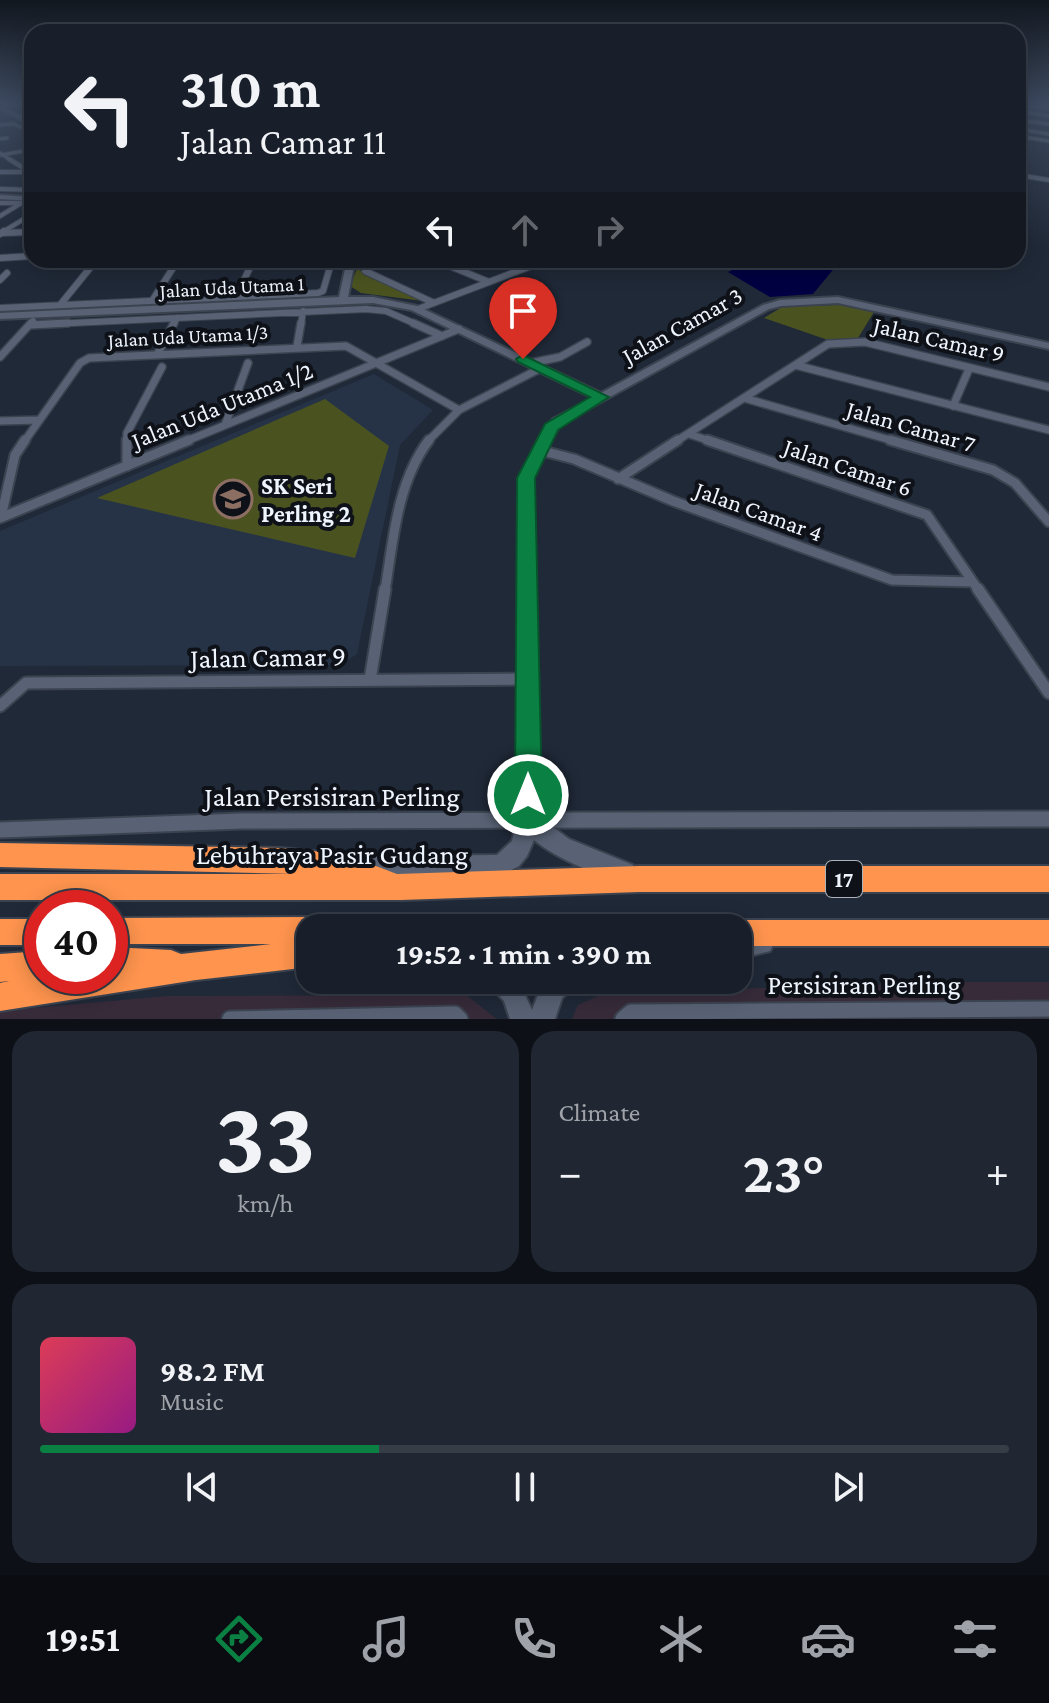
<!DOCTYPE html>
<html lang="en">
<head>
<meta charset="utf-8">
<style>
	body { margin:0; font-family:"Crimson Pro",serif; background:#212732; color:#f1f3f6; height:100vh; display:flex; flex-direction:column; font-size:30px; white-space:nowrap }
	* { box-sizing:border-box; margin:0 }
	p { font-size:26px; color:#9fa2a8 }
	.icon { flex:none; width:44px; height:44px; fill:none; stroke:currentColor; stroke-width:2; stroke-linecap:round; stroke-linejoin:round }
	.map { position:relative; height:1019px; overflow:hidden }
	.side { display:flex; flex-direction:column; gap:12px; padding:12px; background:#0d1117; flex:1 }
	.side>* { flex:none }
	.guide { position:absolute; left:24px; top:24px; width:1002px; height:244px; border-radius:24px; box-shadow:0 4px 20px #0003,0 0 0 2px #363d47; background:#181f2a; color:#f1f3f6; overflow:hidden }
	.speed { position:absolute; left:24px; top:890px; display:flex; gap:16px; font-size:40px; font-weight:700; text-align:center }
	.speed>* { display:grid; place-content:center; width:104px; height:104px; border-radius:50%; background:#181f2a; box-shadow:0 4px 20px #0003,0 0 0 2px #363d47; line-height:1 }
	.speed .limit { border:12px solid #d22; background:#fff; color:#111 }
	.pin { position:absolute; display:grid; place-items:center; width:68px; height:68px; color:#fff; margin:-82px -34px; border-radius:50% 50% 50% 0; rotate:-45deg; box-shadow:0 0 8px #0007 }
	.pin .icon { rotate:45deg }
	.me { position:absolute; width:88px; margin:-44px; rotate:0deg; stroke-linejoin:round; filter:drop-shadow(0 0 6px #0008) }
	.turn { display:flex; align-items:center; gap:28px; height:168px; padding:0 24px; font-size:36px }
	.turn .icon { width:104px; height:104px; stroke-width:2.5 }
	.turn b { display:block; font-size:56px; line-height:68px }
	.lanes { display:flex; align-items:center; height:76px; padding:0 24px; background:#0003; justify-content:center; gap:40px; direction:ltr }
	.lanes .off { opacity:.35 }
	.big { font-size:60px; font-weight:700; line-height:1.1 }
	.side .tile { flex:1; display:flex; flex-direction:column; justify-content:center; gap:12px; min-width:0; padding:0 28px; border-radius:24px; background:#212732 }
	.side .dial { align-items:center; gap:0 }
	.dial b { font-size:104px; line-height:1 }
	.song { display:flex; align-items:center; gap:24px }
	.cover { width:96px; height:96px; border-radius:12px; background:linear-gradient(135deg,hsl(350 70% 55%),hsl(310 70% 35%)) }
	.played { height:8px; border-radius:4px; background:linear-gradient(90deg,#0b8043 35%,#363d47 35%) }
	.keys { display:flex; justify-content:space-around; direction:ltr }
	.heat { display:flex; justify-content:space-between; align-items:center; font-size:44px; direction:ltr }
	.side .tiles { flex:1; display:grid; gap:12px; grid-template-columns:1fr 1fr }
	.tile:last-child { grid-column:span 2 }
	.trip { position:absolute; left:296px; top:914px; width:456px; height:80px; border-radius:24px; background:#181f2a; box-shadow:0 4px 20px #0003,0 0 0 2px #363d47; font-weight:700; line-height:80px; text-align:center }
	.tab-bar { display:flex; height:128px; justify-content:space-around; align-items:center; background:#0a0c11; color:#9fa2a8 }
	.tab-bar .icon { width:56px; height:56px }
	.tab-bar .on { color:#0b8043 }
	.tab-bar b { font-size:36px; color:#f1f3f6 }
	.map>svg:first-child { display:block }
</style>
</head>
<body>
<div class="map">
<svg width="1049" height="1019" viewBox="0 0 1049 1019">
	<rect width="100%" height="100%" fill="#202938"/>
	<path fill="#372b3a" d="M962,982H1049V1019H572L578,1005L605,993Z
		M466,995L497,1019H0V1011L167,996Z"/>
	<path fill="#263347" d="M374,374L433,410L400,445L357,654L340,665L0,666V531Z"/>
	<path fill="#4a5320" d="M357,269L423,301L361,293L350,286Z
		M839,305L874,312L858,338L828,340L764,318L782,307Z
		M325,399L389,446L355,558L97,498Z"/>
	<path fill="#000042" d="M752,260H841L813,294L770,297L728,272Z"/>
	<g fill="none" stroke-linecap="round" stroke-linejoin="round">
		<g stroke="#3c4350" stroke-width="5">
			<path id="street-far6" d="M1023,105L1049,108
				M0,107L31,103
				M1018,111L1049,116
				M1018,120L1049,124
				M0,125L14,124L32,132
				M1018,129L1049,134
				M1018,136L1049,141
				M0,139L7,138
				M0,153L12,161
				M1,155L29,150"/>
		</g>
		<g stroke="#3c4350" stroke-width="6">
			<path id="street-far5" d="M9,159L30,172
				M0,172H32
				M1018,175L1049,180
				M0,189L32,190
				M0,203H19
				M0,216L28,199
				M0,233L32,232
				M1,233L32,214"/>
		</g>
		<g stroke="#3c4350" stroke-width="8">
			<path id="street-far4" d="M0,233L32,232
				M0,234L4,231
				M0,258L32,256
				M367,260L365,271L434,303
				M435,260L489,282
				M0,280L7,273
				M236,297L253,261
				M152,301L178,260
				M60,305L90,268
				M0,308L318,293L323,291L332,260
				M418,309L547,260
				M29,325L33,321
				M30,325L366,309L386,311L418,325
				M173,325L177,318
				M301,325L303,311"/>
		</g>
		<g stroke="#3c4350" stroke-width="10">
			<path id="street-far3" d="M413,323L442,336
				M30,325L68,323
				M297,346L301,323
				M158,353L174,323
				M0,357L31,323
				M531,363L560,357L587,342
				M795,365L1049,430
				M744,398L897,442
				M953,406L969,369
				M0,421L39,420
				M225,425L248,363
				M689,434L713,442
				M24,442L80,363L89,358L346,346L459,410
				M127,442V433L162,367
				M184,442L459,329
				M427,442L459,410L541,368
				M675,442L828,344L865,342L1049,387"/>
		</g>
		<g stroke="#3c4350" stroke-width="13">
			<path id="street-far2" d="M127,440V466
				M707,440L927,515L979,591
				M890,440L993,470L1015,483L1049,522
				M539,450L574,459L673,501L892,580L972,582
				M618,479L678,440
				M1,517L15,455L25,440
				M0,518L189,440
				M385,591C393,541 397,482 429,440"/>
		</g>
		<g stroke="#3c4350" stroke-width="15">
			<path id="street-far1" d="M978,589L1049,693
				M370,680L385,589
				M0,706L26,683L528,679"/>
		</g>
		<g stroke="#3c4350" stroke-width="19">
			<path id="street" d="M0,830L241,821L1049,819
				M230,1019L455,1014L460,1019
				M623,1019L631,1012L1049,1009"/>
		</g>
		<g stroke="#3c4350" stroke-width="4">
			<path id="secondary" d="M0,106L32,121V125L0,109Z
				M0,195L32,197V201L0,199Z
				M347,260H355L348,297H373L417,306L601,393L763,305L780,300L838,297L1049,343V349L838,303L781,306L769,309L561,424L545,450L533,478L538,816L569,839L633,865L636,873L633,881L625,884C593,872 560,861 534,840L527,856L519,866L498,877L360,878L352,875L349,867L352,859L360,856L497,855L512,841L517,820L519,478L533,450L553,419L593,398L411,310L373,303L0,319V313L339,297Z
				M762,931L770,935L774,943L770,951L738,959V935Z
				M490,980H518L532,1010L544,980H574L571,989L562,998L555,1019H510L504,1001L493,989Z"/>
		</g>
		<g stroke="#3c4350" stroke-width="4">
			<path id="highway" d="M0,843L280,848L344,854L397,874L639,866H1049V892H639L401,900H0V874H295L0,867Z
				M310,917L320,920L323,928H310V967L196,980L0,1011V983L9,981L0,982V954L42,951V976H110V947L171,950L181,954L271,944H110V918Z
				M0,919H42V945H0Z
				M738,920H1049V946H738V928H727L728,923Z"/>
		</g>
		<use href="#street-far6" stroke="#586274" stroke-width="3"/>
		<use href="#street-far5" stroke="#586274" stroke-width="4"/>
		<use href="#street-far4" stroke="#586274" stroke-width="6"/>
		<use href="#street-far3" stroke="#586274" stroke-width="7"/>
		<use href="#street-far2" stroke="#586274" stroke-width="9"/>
		<use href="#street-far1" stroke="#586274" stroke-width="11"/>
		<use href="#street" stroke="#586274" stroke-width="15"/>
		<use href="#secondary" fill="#586274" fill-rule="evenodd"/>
		<use href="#highway" fill="#fe944e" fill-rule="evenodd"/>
	</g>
	<linearGradient id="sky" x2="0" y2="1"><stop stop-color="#12171f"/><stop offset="0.42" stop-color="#3c495e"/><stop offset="1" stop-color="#3c495e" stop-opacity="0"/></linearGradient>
	<rect width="1049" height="246" fill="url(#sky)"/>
	<path fill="#0b8043" stroke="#07532c" stroke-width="2" d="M523,355L609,397L558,430L535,478L542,795L538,804L528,807L519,804L515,795L517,478L545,424L590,397L518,362L516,359Z"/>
	<defs>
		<g id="school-ring" transform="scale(2)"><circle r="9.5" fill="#0e1218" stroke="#8d6e63" stroke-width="1.5"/><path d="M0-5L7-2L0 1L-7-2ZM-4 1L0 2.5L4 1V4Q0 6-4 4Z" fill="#8d6e63"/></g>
	</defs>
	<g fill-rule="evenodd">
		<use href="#school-ring" x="233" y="499"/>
	</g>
	<g text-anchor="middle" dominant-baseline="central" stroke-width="8" stroke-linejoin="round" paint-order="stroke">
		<g font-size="20" fill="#eff5ff" stroke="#0e1218">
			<text transform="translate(232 287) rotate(-3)">Jalan Uda Utama 1</text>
			<text transform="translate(188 336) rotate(-3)">Jalan Uda Utama 1/3</text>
		</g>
		<rect fill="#0e1218" stroke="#acb1ba" stroke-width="2" x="826" y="861" width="36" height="36" rx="6"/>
		<g font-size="22" font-weight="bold" fill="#eff5ff">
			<text x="844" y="879">17</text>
		</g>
		<g font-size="24" fill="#eff5ff" stroke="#0e1218">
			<text transform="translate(682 325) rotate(-29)">Jalan Camar 3</text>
			<text transform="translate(939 339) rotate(13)">Jalan Camar 9</text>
			<text transform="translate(222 405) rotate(-22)">Jalan Uda Utama 1/2</text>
			<text transform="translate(911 426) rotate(16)">Jalan Camar 7</text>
			<text transform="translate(848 467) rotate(19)">Jalan Camar 6</text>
			<text transform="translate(759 511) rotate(20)">Jalan Camar 4</text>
		</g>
		<g font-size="24" font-weight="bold" fill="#eff5ff" stroke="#0e1218" text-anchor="start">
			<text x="261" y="485">SK Seri<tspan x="261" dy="28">Perling 2</tspan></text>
		</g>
		<g font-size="28" fill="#eff5ff" stroke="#0e1218">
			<text transform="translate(268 657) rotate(-1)">Jalan Camar 9</text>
			<text x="332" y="796">Jalan Persisiran Perling</text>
			<text x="332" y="854">Lebuhraya Pasir Gudang</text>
			<text x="864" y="984">Persisiran Perling</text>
		</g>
	</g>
</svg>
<div class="speed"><div class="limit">40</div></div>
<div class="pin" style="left:523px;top:359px;background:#d93025"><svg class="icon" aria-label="arrive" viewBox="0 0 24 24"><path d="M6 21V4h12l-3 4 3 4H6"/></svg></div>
<svg class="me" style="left:528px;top:795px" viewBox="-20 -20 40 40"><circle r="17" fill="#0b8043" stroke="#fff" stroke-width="3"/><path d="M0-11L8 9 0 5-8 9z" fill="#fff"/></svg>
<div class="trip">19:52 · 1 min · 390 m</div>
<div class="guide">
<div class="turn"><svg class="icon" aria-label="left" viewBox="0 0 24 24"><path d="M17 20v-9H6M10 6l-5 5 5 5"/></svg><div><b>310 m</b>Jalan Camar 11</div></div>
<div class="lanes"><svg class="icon" aria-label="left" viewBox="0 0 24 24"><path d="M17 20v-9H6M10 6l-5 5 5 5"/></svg><svg class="icon off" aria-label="ahead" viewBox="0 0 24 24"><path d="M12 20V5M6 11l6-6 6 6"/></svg><svg class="icon off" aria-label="right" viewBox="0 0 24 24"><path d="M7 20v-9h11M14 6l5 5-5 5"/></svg></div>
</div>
</div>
<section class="side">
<div class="tiles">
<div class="tile dial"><b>33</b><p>km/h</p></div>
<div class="tile"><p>Climate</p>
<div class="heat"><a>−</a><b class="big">23°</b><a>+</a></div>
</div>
<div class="tile">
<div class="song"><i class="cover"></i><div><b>98.2 FM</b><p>Music</p></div></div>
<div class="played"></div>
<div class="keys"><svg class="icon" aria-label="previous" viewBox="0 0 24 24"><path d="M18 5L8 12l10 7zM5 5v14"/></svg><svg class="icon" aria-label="pause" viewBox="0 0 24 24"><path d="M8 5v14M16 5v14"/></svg><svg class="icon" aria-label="next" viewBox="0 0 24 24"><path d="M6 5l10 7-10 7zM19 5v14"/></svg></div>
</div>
</div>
</section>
<nav class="tab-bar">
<b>19:51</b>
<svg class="icon on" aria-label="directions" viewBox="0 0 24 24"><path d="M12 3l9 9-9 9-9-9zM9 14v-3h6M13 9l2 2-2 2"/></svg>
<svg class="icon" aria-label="music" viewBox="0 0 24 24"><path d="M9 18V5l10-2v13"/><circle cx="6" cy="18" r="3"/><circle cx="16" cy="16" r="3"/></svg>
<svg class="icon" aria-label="phone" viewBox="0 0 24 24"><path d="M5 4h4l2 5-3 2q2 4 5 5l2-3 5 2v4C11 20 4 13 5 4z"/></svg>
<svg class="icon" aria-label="climate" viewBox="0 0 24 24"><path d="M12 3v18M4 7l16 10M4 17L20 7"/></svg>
<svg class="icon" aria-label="car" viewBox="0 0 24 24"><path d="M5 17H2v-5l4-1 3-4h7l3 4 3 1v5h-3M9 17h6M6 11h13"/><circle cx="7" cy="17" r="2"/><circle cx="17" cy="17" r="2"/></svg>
<svg class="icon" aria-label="filters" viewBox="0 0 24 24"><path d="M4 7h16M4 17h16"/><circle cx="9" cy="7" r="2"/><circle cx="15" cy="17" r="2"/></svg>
</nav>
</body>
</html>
